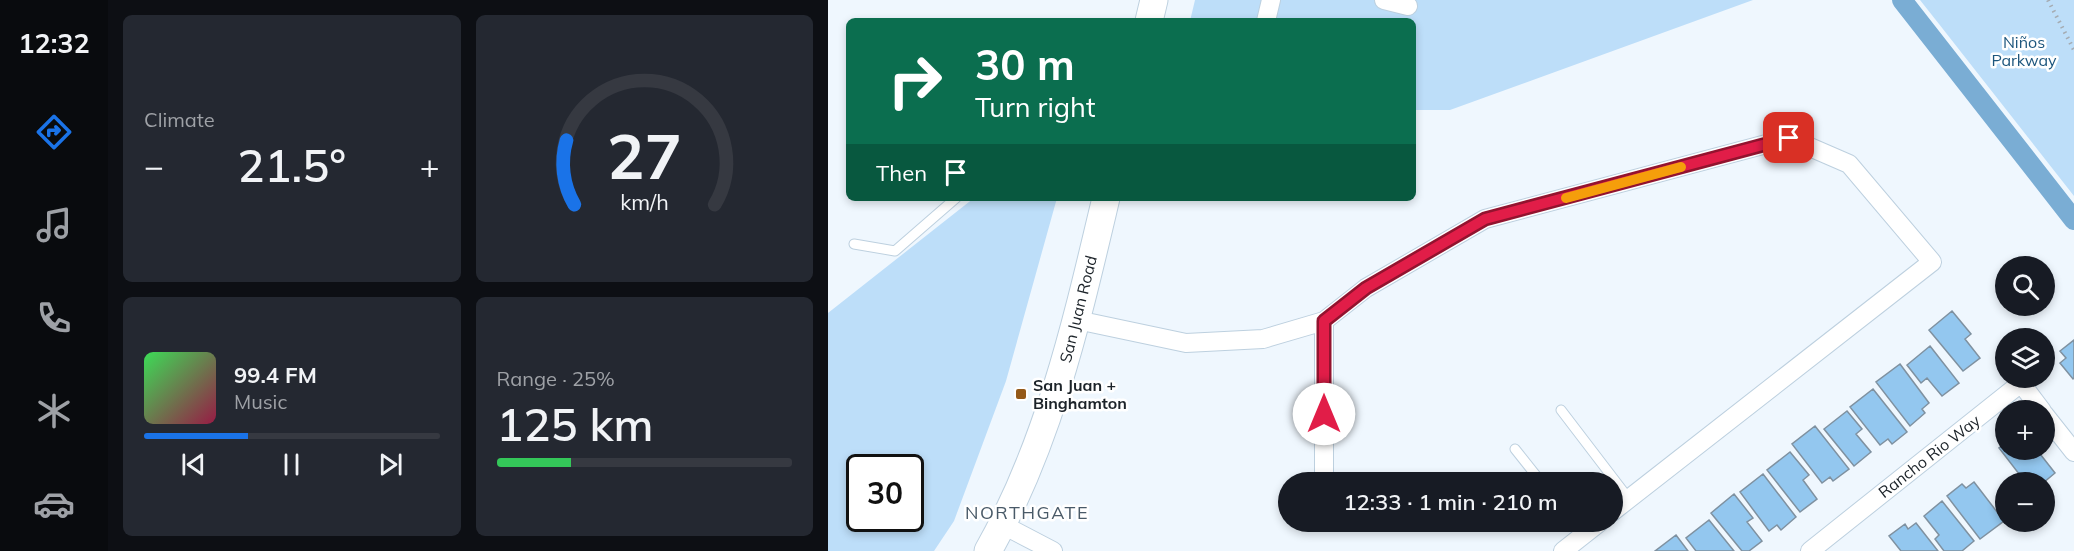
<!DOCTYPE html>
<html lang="en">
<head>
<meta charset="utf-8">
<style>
	body { margin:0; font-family:Mulish,sans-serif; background:#242831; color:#f1f3f6; height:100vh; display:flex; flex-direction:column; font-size:22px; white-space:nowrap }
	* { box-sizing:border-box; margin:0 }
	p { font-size:20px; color:#9ea1a6 }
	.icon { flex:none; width:33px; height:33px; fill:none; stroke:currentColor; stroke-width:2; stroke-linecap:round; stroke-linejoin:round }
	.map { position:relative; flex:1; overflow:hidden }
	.sheet { display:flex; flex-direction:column; gap:15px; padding:15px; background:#0d0f14; width:720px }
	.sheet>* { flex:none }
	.top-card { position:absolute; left:18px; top:18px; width:570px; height:183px; border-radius:9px; box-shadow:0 3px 9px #0003; background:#0b6e4f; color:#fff; overflow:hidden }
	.fabs { position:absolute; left:1167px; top:256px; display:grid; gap:12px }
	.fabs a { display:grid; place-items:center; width:60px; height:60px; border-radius:50%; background:#171b24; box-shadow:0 3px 9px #0003; font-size:30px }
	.speed { position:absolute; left:18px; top:454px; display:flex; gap:12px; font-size:30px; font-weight:700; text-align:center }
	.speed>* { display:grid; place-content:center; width:78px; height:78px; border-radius:50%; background:#171b24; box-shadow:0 3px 9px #0003; line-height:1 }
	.speed .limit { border:3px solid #111; border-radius:9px; background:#fff; color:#111 }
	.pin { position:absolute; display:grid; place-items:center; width:51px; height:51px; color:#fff; margin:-26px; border-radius:12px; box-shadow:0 3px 9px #0006 }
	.me { position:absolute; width:66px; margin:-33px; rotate:0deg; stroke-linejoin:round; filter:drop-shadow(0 0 4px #0008) }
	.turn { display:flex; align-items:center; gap:21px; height:126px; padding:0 30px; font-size:27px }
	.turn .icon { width:78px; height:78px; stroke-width:2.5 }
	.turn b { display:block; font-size:42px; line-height:51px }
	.then { display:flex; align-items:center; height:57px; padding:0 30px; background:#0003; gap:12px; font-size:22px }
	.big { font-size:45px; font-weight:600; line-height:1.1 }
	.sheet .widget { flex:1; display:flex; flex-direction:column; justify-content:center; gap:9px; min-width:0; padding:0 21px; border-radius:9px; background:#242831 }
	.sheet .dial { align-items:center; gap:0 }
	.dial svg { height:156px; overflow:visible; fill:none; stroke:#363941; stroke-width:7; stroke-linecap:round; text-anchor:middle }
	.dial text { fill:#f1f3f6; stroke:none }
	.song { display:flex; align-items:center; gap:18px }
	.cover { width:72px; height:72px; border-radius:9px; background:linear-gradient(135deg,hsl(130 70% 55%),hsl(340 70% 35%)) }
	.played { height:6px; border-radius:3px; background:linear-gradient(90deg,#1a73e8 35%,#363941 35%) }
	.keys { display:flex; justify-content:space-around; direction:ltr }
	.heat { display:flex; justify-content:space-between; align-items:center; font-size:33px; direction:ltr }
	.charge { height:9px; border-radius:4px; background:linear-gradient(90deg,#34c759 25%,#363941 0) }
	.sheet .tiles { flex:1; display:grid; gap:15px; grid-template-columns:repeat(2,1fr) }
	.trip { position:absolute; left:450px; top:472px; width:345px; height:60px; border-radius:30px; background:#171b24; box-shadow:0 3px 9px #0003; font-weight:600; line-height:60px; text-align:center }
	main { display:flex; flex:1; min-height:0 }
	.menu { display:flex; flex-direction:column; width:108px; justify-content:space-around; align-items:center; background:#090b0e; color:#9ea1a6 }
	.menu .icon { width:42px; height:42px }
	.menu .active { color:#1a73e8 }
	.menu b { font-size:27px; color:#f1f3f6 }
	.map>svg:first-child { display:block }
</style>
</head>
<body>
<main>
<nav class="menu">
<b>12:32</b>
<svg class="icon active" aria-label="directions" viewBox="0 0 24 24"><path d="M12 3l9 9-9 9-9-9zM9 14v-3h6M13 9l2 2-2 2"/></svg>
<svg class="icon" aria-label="music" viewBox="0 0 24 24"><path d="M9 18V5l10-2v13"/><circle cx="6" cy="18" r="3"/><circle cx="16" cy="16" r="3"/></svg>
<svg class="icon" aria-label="phone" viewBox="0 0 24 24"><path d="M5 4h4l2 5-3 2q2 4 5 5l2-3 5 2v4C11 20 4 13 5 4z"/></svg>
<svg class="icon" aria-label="climate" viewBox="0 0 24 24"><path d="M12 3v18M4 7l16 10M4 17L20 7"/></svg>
<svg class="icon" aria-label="car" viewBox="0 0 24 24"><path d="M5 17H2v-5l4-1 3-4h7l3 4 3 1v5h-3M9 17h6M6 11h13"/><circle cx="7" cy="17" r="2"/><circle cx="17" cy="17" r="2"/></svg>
</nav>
<section class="sheet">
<div class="tiles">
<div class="widget"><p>Climate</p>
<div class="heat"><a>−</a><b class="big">21.5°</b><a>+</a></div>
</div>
<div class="widget dial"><svg viewBox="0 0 100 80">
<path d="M14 69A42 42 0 1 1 86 69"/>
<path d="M14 69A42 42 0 0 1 10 36" stroke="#1a73e8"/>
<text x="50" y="56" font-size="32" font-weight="700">27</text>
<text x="50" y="72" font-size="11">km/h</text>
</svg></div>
<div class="widget">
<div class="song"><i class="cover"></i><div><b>99.4 FM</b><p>Music</p></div></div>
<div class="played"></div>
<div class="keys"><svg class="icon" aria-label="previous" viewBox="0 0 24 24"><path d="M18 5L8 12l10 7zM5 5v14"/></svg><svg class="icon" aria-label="pause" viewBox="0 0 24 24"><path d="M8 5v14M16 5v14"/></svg><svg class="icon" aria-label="next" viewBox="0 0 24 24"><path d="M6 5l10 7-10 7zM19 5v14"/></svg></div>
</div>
<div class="widget"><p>Range · 25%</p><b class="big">125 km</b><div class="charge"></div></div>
</div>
</section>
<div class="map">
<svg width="1246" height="551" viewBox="0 0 1246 551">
	<rect width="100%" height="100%" fill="#eff7fe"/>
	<path fill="#bddef9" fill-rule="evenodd" d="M367,0H925L622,110H585V21H362Z
		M1092,0H1246V196L1111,24Z
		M146,198H229L178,381L126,521L106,551H0V313ZM32,468H82V519H32Z"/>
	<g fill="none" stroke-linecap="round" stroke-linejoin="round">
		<path stroke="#7aadd4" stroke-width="20" d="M1074,0L1246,220"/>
	</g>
	<path fill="#93c7ef" stroke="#7f91a0" stroke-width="1.5" d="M1124,311L1143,334L1137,339L1152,358L1135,371L1101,330Z
		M1246,340V378L1245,379L1232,363L1238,358L1232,351Z
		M1102,346L1131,383L1114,396L1099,378L1093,383L1079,365Z
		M1072,364L1101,403L1094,409L1097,413L1082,426L1048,382Z
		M1045,389L1079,432L1064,444L1060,439L1052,445L1022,407Z
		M1019,411L1034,429L1028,434L1043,452L1026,466L996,429Z
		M987,426L1021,469L1005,481L1002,477L994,483L964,444Z
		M1178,443V450H1209L1227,473L1215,483H1198L1171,448Z
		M962,452L981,475L975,480L989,499L972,512L939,470Z
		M935,474L968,517L953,530L949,525L941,531L912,492Z
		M1146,482L1176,521L1152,539L1119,496L1134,484L1138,488Z
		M906,494L925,518L919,522L934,541L921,551H914L883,513Z
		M1114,501L1146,541L1134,551H1116L1107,539L1111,535L1096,516Z
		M881,520L906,551H868L858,538Z
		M1088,523L1110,551H1073L1061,536L1077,524L1080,529Z
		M848,535L860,551H827Z"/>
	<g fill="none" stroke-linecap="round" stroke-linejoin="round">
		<g stroke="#bdd0df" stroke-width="11">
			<path id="lane" d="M26,244L67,251L128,198
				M733,410L801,499
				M687,449L714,483
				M745,522L756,535"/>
		</g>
		<g stroke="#bdd0df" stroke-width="20">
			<path id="street" d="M556,0L580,6
				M438,21L443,0
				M249,320L358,343L435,339L496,321L538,288L657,219L961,138L1021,164L1104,262L784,512
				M1216,414L1246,452
				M496,483V321
				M175,525L225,551
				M735,551L772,522
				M982,551L1193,383L1214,411"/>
		</g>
		<g stroke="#bdd0df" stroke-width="29">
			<path id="secondary" d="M321,21L326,0
				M160,551C222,441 249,320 278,198"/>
		</g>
		<path stroke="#a5acb3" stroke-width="4" stroke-dasharray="1.5 4.5" stroke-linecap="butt" d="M1220,0L1246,50"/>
		<use href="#lane" stroke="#fff" stroke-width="9"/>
		<use href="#street" stroke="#fff" stroke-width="18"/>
		<use href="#secondary" stroke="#fff" stroke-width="27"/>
	</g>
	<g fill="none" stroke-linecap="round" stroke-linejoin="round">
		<g stroke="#92132f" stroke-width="15">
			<path id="route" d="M496,414V321L538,288L657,219L961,138"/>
		</g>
		<use href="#route" stroke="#e11d48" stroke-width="10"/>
		<path stroke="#f59e0b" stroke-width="10" d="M738,198L853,167"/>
	</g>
	<rect fill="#945919" stroke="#fff" stroke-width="2" x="187" y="388" width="12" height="12" rx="3"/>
	<g text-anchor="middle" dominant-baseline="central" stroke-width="5" stroke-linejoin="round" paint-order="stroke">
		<g font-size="16" fill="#1d567d" stroke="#fff">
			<text x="1196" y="42">Niños<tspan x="1196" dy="18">Parkway</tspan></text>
		</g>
		<g font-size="16" fill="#1c2329" stroke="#fff">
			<text transform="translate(250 309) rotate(-76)">San Juan Road</text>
			<text transform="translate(1101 456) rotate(-38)">Rancho Rio Way</text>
		</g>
		<g font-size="16" font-weight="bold" fill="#1c2329" stroke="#fff" text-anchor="start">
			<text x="205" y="385">San Juan +<tspan x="205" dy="18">Binghamton</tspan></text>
		</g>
		<g font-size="18" letter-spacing="1.5" fill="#495a68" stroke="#fff">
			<text x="199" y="512">NORTHGATE</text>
		</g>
	</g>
</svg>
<div class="fabs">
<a><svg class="icon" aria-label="search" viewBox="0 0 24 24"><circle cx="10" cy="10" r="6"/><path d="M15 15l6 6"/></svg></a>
<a><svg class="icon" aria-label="layers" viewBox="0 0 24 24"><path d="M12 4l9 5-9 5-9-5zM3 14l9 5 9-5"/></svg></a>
<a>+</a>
<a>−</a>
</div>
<div class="speed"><div class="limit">30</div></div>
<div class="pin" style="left:961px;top:138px;background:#d93025"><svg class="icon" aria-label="arrive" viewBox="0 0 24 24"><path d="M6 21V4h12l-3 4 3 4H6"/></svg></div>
<svg class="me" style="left:496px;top:414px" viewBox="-20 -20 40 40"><circle r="19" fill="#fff"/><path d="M0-13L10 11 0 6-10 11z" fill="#e11d48"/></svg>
<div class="trip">12:33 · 1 min · 210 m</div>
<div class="top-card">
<div class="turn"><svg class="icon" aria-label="right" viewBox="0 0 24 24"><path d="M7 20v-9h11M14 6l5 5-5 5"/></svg><div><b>30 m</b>Turn right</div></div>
<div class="then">Then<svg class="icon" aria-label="arrive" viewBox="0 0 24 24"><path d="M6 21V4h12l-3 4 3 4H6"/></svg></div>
</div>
</div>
</main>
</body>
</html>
